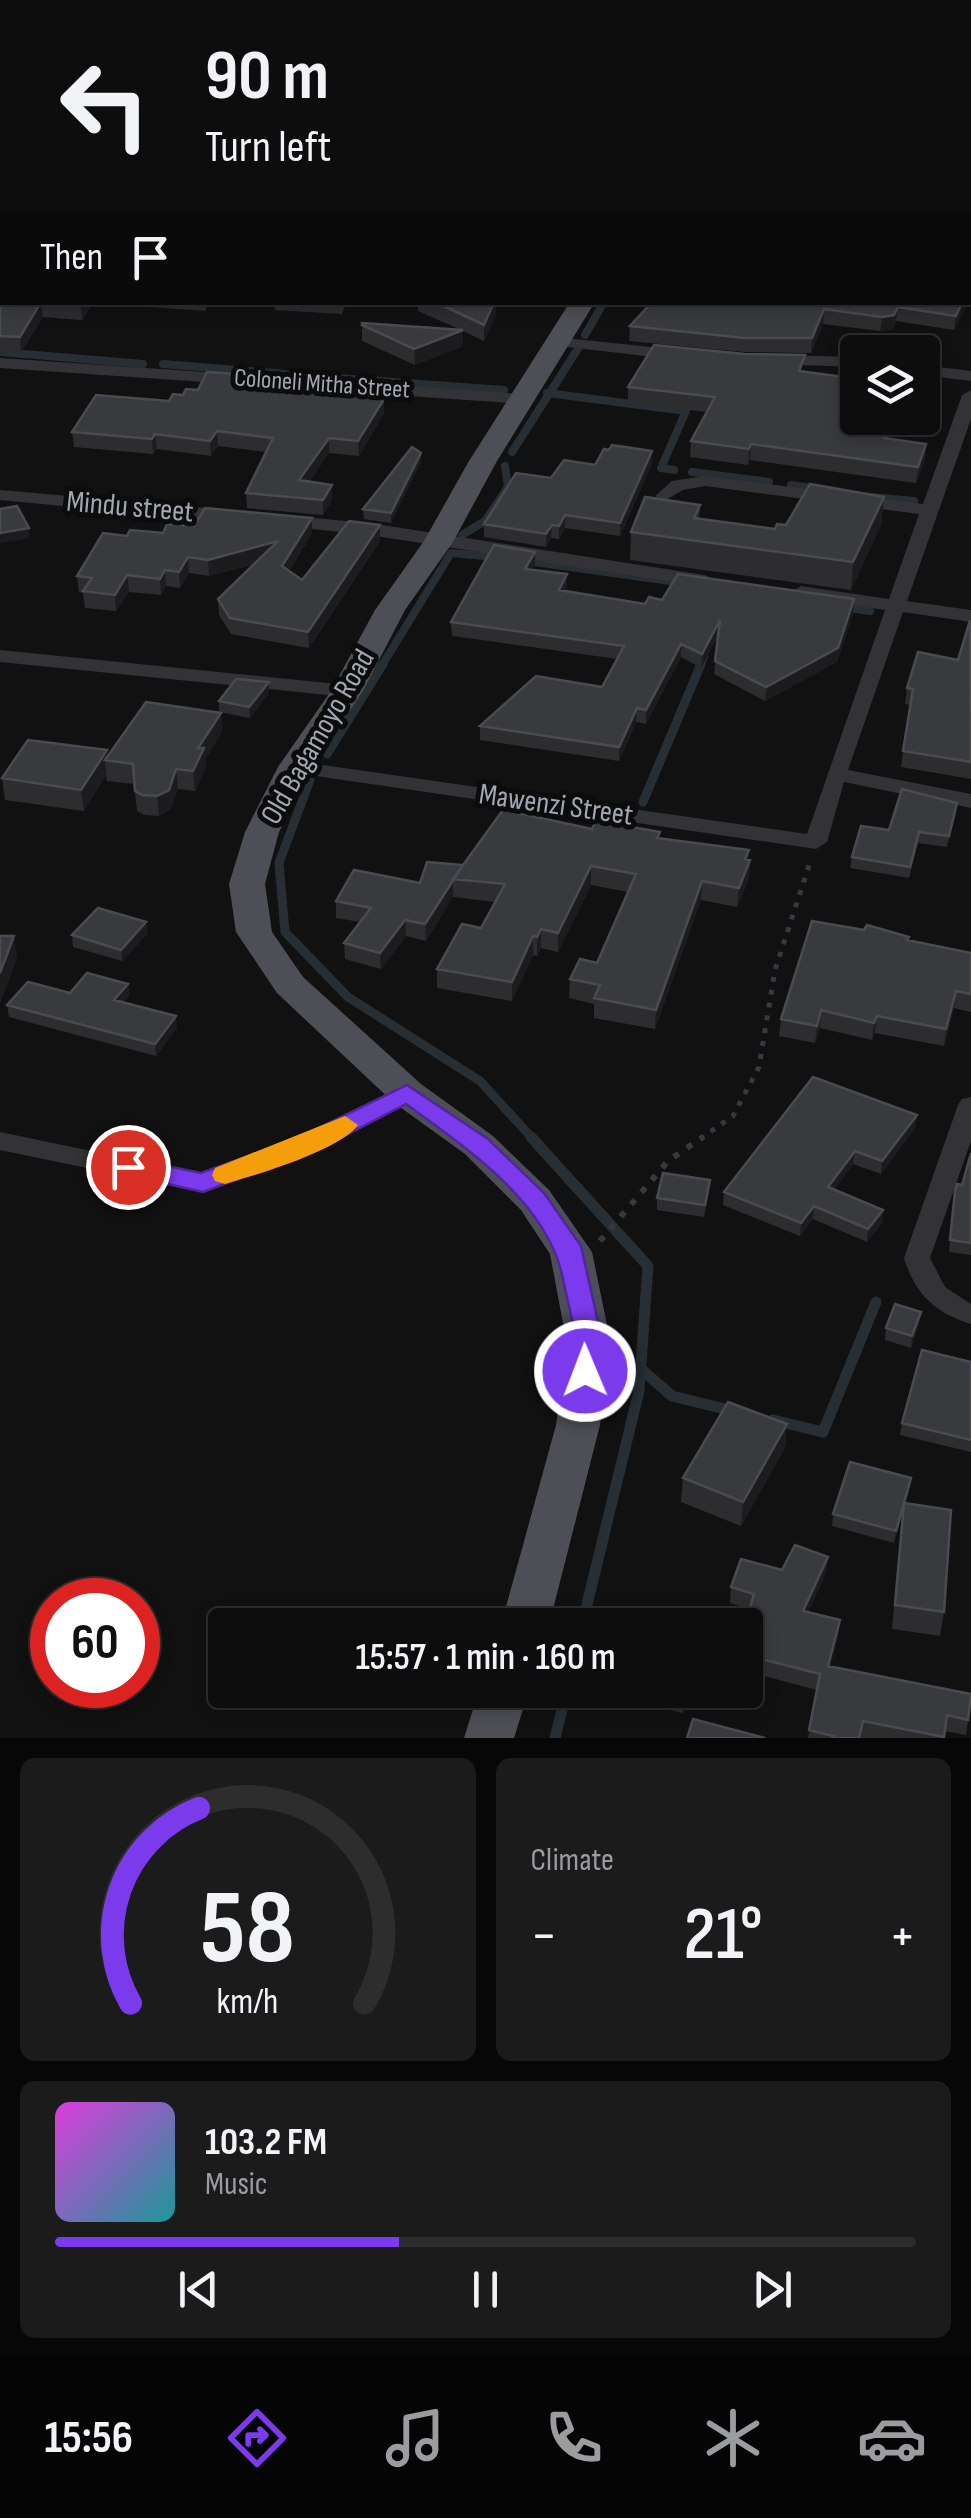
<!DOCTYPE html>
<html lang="en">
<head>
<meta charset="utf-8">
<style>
	body { margin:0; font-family:"Sofia Sans Condensed",sans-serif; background:#1b1b1c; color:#f1f3f6; height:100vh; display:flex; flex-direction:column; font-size:38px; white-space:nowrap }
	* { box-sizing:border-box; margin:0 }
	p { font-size:32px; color:#9a9c9e }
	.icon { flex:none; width:55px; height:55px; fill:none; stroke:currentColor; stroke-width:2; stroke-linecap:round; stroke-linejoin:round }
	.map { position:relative; height:1738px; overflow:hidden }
	.drawer { display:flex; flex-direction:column; gap:20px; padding:20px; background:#070708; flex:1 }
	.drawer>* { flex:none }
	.banner { position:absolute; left:0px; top:0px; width:972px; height:305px; box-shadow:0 5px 15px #0003,0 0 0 2px #2d2d2e; background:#0d0d0e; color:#f1f3f6; overflow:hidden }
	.fabs { position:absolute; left:840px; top:335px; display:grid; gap:20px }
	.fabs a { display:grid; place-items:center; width:100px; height:100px; border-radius:10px; background:#0d0d0e; box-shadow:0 5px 15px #0003,0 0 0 2px #2d2d2e; font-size:50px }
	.speed { position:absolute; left:30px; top:1578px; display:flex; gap:20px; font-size:50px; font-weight:700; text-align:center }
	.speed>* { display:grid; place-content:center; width:130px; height:130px; border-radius:50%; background:#0d0d0e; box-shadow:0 5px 15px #0003,0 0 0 2px #2d2d2e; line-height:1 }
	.speed .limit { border:15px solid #d22; background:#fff; color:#111 }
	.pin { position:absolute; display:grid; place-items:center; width:85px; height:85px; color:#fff; margin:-42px; border:5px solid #fff; border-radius:50%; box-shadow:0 2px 10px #0007 }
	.me { position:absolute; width:110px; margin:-55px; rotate:359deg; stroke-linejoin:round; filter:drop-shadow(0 0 8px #0008) }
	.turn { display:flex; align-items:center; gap:35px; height:210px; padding:0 40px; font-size:45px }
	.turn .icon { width:130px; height:130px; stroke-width:2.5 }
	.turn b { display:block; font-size:70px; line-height:85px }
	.then { display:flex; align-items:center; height:95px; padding:0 40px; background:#0003; gap:20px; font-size:38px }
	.big { font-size:75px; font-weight:600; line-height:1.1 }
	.drawer .widget { flex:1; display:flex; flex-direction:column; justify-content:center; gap:15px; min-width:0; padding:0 35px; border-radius:15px; background:#1b1b1c }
	.drawer .dial { align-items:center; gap:0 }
	.dial svg { height:260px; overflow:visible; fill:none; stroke:#2d2d2e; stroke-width:7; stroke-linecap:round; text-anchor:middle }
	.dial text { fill:#f1f3f6; stroke:none }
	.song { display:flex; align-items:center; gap:30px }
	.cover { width:120px; height:120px; border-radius:15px; background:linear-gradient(135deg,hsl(300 70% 55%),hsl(180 70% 35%)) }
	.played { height:10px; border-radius:5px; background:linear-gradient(90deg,#7c3aed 40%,#2d2d2e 40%) }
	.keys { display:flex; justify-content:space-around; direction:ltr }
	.heat { display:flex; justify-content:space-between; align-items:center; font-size:55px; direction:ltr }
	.drawer .tiles { flex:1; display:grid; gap:20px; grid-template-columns:1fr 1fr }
	.widget:last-child { grid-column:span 2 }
	.trip { position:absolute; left:208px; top:1608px; width:555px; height:100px; border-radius:10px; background:#0d0d0e; box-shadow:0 5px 15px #0003,0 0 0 2px #2d2d2e; font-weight:600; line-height:100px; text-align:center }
	.dock { display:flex; height:160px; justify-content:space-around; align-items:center; background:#050506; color:#9a9c9e }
	.dock .icon { width:70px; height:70px }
	.dock .current { color:#7c3aed }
	.dock b { font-size:45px; color:#f1f3f6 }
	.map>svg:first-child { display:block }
</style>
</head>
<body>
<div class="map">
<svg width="971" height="1738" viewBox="0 0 971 1738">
	<rect width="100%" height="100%" fill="#111112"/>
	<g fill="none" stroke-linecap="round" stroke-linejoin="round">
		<path stroke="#272f35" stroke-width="8" d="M585,335L604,302
			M0,352L143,364
			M163,364L286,374
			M310,376L504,390
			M547,393L686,411L661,468L674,470
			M512,452L579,347
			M692,472L769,482
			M791,485L817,489
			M872,497L914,501
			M462,535L485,521L508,487L505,466
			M527,561L670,581
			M843,607L870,611
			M381,667L451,553L496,557
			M700,667L704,657"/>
		<path stroke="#272f35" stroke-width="9" d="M327,754L383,664
			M310,780L279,863L285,932L348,997L480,1081L533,1139
			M643,802L701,664"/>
		<path stroke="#272f35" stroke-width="11" d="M531,1137L648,1266L639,1391L582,1625
			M641,1369L672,1396L733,1411
			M773,1420L823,1432L876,1302
			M555,1738L567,1690"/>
		<path stroke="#38393e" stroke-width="5" stroke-dasharray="5 8" stroke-linecap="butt" d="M700,1139L733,1116L759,1067L775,970L811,859"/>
		<path stroke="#38393e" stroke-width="6" stroke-dasharray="6 10" stroke-linecap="butt" d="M600,1241L668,1161L703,1137"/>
		<path fill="#323237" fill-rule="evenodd" d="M970,25H971V33H970Z
			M0,127H2V135H0Z
			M556,337L680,350L688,355L680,360L550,345L548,342Z
			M776,355L858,357V367L770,364V356Z
			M0,358L523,394L532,399L523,404L0,368Z
			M922,365L971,371V381L922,375Z
			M971,390V419L907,601L971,610V622L903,612L848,770L971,794V808L844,782L827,842L816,849L295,773L284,767L295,761L807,834L885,610L801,598L791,592L801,586L889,599L919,514L705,486L683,490L664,501L655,496L672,481L705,476L923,504L962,395Z
			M0,490L229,510L238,516L229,522L0,500Z
			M281,515L369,523L705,575L715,581L705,587L369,535L274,525V517Z
			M0,650L347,685L357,691L347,697L0,662Z
			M407,1085L416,1087L420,1093L416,1099L319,1149L203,1192L0,1150V1132L202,1174L301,1137Z
			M971,1097V1141L930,1258L945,1287L971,1304V1324C935,1313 915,1294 904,1258L958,1105L962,1099Z"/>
		<path fill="#4e4f56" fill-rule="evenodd" d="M570,302H595L497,461L453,542L405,610L363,691L312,767L279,832L265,884L272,932L303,977L421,1084L493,1136L549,1190L592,1252L611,1344L600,1425L549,1625H501L556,1425L567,1344L550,1254L521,1210L465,1154L393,1102L277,993L236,932L229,884L245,832L278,767L331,691L375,610L424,541L469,461Z
			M479,1690H529L514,1738H464Z"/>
	</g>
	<path fill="#2d2d30" d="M0,0H434L432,2H2V40H0Z
		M913,0H965V2H912Z
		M0,248L2,302H205L206,311L93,303L82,320L43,317L21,352L0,351Z
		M274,302H346L342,314L275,310Z
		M418,302H496V315L484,341L463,331V346L415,365L362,341V325L461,330L418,311Z
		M652,302H968L954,330L896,321L893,329L880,331L823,324L811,353L744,352L629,341L630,326Z
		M804,371L858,418H897L888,439L926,444L925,460L916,483L750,460L748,465L690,457L691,441L707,412L628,403V387Z
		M253,382L383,390L384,413L359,456L329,453L309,482L332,485V500L323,515L247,508L246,493L266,452L218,446L211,456L157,449L153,454L74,447L72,432L169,401L183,395Z
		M652,451V464L620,536L565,528L559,539L551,538L546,547L484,537V524L551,478Z
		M421,462L391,523L364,519L363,509Z
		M884,497L881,525L851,590L630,560L631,532L700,505L699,519L775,529Z
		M312,518V533L289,572L302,580L380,541L309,648L231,634L219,615L218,599L255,564L209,576L189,573L180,588L166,586L161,595L129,592L116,611L85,608L83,593L79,592L77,576L127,536L163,533L194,526Z
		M535,552V565L532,570L567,588L565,591L645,604L662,600L854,599L853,613L837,662L765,701L714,674L718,636L701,668L681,657L646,724L636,722L619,761L480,740V726L602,687L617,659L452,636L451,622Z
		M971,620V779L901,767L910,705L905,704L907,688L958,660Z
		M269,682V693L250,718L219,712V701Z
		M221,713L222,732L205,760L206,768L195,791L178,789L170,810L159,816L144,815L137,811L134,784L107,781L106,775L84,811L5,800L2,778L107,757Z
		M957,803L947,847L918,843L909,878L850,868L852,857L889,830Z
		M592,829L749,850L748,860H750L749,879L737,907L701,900L655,1029L594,1018V1004L569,998L570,979L597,963L628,892L591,885L558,952L541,948L537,956L533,955L512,1001L437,988V969L481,928L495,902L453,897L426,941L406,936L381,969L345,959L344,943L360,922L336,918V901L420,883L463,865Z
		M148,933L122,961L73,947L72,935Z
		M909,937L908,940L971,953V1012L954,1008L944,1046L875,1033L872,1040L820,1028L815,1043L779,1036L781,1019Z
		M128,984L129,995L123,1003L177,1028L156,1056L9,1017L7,1005Z
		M917,1115L915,1128L881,1174L853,1164L834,1190L883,1210L882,1223L867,1242L813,1219L800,1236L723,1205L724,1192Z
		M971,1153V1255L949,1252L955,1191L962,1185Z
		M709,1192L704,1217L657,1210V1198Z
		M919,1324L911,1348L885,1340L886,1328Z
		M971,1362V1452L900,1435L902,1423Z
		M787,1424L785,1448L741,1526L681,1502L683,1478Z
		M911,1478L906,1503L944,1612L940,1636L892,1629L902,1515L894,1543L832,1526L833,1514Z
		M782,1570L826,1573L808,1612L838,1636L830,1667L968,1720L966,1735L945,1731L944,1738H808L817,1690L745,1671V1625L749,1609L730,1603L731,1587Z
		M620,1690H689L683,1713L619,1698Z"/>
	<path fill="#1c1c1e" d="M41,302L43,317L21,352L20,337Z
		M82,302H93L82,320L80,305Z
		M494,302H496V315L484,341V325Z
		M962,302H968L954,330L956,316Z
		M898,307L896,321L893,329L880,331L882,317Z
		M824,309L823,324L811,353L812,338Z
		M463,330V346L415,365L414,349Z
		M383,390L384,413L359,456L358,441Z
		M892,418H897L882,454L884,438Z
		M217,431L218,446L211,456L210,441Z
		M155,434L157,449L153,454L152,439Z
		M329,438V453L300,496L299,480Z
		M751,444L750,460L748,465L749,449Z
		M926,444L925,460L916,483L918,467Z
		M652,451V464L620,536V523Z
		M421,453V462L391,523V513Z
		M332,485V500L323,515V500Z
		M884,497L881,525L851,590L853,562Z
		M565,515V528L559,539V526Z
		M312,518V533L283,583L282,566Z
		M380,525V541L309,648L308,632Z
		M552,525L551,538L546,547V534Z
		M29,528L30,538L0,543V533Z
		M278,541L279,557L209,576L208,560Z
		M535,552V565L525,582V569Z
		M188,557L189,573L180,588L179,572Z
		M165,570L166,586L161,595L160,579Z
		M567,574V588L559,604V590Z
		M127,575L129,592L116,611L115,595Z
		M854,599L853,613L837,662L765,701L766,687Z
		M720,620V633L701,668L702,654Z
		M681,644V657L646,724V710Z
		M269,682V693L250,718L249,707Z
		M637,708L636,722L619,761V747Z
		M221,713L222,732L205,760L206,768L195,791L193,771L198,748Z
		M107,750L108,761L105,760L106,775L84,811L81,790Z
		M176,769L178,789L170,810L159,816L157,796Z
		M749,850L748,867L750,860L749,879L737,907L739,888L745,859Z
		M591,866V885L558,952V933Z
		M453,881V897L426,941L425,924Z
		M702,881L701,900L655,1029L656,1010Z
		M405,920L406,936L381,969L380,953Z
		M146,922L148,933L122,961L121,950Z
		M541,929V948L537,956V937Z
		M14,936L17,959L0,1004V973Z
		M533,936V955L512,1001V982Z
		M128,984L129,995L115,1012L114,1000Z
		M956,991L954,1008L944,1046L946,1029Z
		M821,1010L820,1028L815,1043L817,1026Z
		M176,1016L177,1028L156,1056L155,1044Z
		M877,1016L875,1033L872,1040L874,1023Z
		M917,1115L915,1128L881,1174L882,1161Z
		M855,1151L853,1164L827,1200L828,1187Z
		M814,1206L813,1219L800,1236L801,1223Z
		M883,1210L882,1223L867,1242L868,1229Z
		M921,1312L919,1324L911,1348L912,1336Z
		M787,1424L785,1448L741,1526L743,1502Z
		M911,1478L910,1490L894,1543L896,1531Z
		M828,1557L826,1573L801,1627L803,1611Z
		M840,1620L838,1636L826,1682L828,1666Z
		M686,1690H689L683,1713L684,1701Z"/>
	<path fill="#393a3e" stroke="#4a4b50" stroke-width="2.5" d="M0,0H230L228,2H2V30H0Z
		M312,0H428L427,2H311Z
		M465,0H734L732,2H464Z
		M815,0H847L845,2H814Z
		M0,43H2V107L0,110Z
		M970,64L971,67L970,140Z
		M970,148L971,151L970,240Z
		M2,246V302H41L20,337L0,336V248Z
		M970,249H971L970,288Z
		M50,302H82L80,305Z
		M435,302H494L484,325Z
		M652,302H962L956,316L898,307L894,315L882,317L824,309L812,338H745L630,326Z
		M362,323L463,330L414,349L362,325Z
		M654,345L745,354L805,355L799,371L851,378L858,362V418H892L884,438L926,444L918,467L751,444L749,449L691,441L715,397L628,387Z
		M207,372L253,375L250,381L383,390L380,398L384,399L358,441L329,438L299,480L332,485L323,500L246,493L273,438L217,431L210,441L155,434L152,439L72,432L96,395L169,401L173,394L183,395L186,389L198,390Z
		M612,445L652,451L620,523L565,515L559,526L552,525L546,534L484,524L516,473L551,478L564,460L595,465L604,449L609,450Z
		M412,447L421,453L391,513L363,509Z
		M810,484L884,497L853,562L631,532L645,497L700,505L694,518L775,529L777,524L786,525Z
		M17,506L29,528L0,533V509Z
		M205,508L312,518L282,566L302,580L349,521L380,525L308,632L230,618L218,599L278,541L208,560L188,557L179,572L165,570L160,579L127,575L115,595L83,591L92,578L77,576L103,533L127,536L130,530L163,533L167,524L194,526Z
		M494,545L535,552L525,569L567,574L559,590L645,604L649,597L662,600L678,574L854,599L838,648L766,687L715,661L720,620L702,654L681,644L646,710L637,708L619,747L480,726L536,676L602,687L624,646L451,622Z
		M970,620L971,762L903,751L913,689L907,688L918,652L958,660Z
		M236,679L269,682L249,707L219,701Z
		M146,702L221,713L198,748H204L193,771L176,769L169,790L157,796L142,795L135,791L133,764L105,760Z
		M28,740L107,750L81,790L2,778Z
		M902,789L957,803L949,836L919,832L910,867L852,857L861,826L889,830Z
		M503,810L592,829L596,821L660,832L657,838L749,850L745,859L750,860L739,888L702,881L656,1010L594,998L600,985L570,979L580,959L597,963L636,874L591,866L558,933L541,929L537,937L533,936L512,982L437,969L462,924L481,928L505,884L453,879Z
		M427,862L463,865L425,924L405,920L380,953L344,943L371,908L336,901L354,870L420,883Z
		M98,908L146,922L121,950L72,935Z
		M812,921L864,930L867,925L909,937L907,940L971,953V994L956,991L946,1029L877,1016L874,1023L821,1010L817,1026L781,1019Z
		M0,936H14L0,973Z
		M87,973L128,984L114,1000L176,1016L155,1044L7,1005L28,982L70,993Z
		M813,1077L917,1115L882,1161L855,1151L828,1187L883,1210L868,1229L814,1206L801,1223L724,1192Z
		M971,1153V1243L950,1240L955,1191L957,1184L962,1185Z
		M663,1173L710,1180L705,1205L657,1198Z
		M895,1304L921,1312L912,1336L886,1328Z
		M922,1350L971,1362V1440L902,1423Z
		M728,1402L787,1424L743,1502L683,1478Z
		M850,1462L911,1478L896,1531L833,1514Z
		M904,1503L951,1510L944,1612L895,1605Z
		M795,1545L828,1557L803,1611L840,1620L828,1666L971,1694L968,1720L947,1715L944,1737L863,1721L859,1738H832L833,1736L809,1730L820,1674L745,1655V1625L754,1594L731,1587L741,1559L782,1570Z
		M639,1690H686L684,1701Z
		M693,1719L765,1738H687Z"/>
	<path fill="#7c3aed" stroke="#51269a" stroke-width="2.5" d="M407,1085L488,1139L544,1193L581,1246L603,1344L595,1378L585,1381L575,1378C569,1368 573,1360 574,1348C576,1327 567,1301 563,1279C548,1202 466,1148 406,1104L319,1149L203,1192L118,1173L115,1167L118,1160L128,1158L201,1173L300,1137Z"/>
	<path fill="#f59e0b" d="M345,1116L358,1125C340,1150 256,1175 225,1184L215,1181L212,1175L215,1168Z"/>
	<g text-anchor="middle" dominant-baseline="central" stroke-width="10" stroke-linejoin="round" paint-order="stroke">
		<g font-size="25" fill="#a2a7b3" stroke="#0c0c0d">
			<text transform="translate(322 384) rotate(4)">Coloneli Mitha Street</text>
		</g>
		<g font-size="30" fill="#a2a7b3" stroke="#0c0c0d">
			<text transform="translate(130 507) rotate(5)">Mindu street</text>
			<text transform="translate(318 737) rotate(-60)">Old Bagamoyo Road</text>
			<text transform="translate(556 805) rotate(8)">Mawenzi Street</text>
		</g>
	</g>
</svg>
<div class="fabs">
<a><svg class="icon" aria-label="layers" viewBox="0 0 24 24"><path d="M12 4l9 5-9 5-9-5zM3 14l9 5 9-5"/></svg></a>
</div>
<div class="speed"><div class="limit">60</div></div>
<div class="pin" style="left:128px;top:1167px;background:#d93025"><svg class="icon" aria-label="arrive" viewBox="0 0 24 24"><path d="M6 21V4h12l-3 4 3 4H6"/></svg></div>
<svg class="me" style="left:585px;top:1371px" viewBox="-20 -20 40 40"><circle r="17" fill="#7c3aed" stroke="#fff" stroke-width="3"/><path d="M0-11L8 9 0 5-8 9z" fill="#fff"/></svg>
<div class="trip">15:57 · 1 min · 160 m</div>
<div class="banner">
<div class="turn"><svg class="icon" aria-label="left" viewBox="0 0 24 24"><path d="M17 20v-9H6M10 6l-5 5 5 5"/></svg><div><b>90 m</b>Turn left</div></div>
<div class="then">Then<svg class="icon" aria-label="arrive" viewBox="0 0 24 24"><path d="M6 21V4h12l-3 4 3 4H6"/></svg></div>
</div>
</div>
<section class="drawer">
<div class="tiles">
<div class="widget dial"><svg viewBox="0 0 100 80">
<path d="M14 69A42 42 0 1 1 86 69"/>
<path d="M14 69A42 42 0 0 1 35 9" stroke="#7c3aed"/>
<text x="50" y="56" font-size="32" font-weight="700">58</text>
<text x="50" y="72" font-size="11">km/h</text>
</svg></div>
<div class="widget"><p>Climate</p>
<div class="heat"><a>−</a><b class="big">21°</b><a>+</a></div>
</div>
<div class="widget">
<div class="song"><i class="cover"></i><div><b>103.2 FM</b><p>Music</p></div></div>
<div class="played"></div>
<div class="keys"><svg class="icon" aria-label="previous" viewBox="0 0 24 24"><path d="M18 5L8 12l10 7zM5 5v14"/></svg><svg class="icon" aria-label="pause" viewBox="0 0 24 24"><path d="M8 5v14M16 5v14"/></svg><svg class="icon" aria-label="next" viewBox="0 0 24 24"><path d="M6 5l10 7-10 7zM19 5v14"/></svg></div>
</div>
</div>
</section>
<nav class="dock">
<b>15:56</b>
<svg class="icon current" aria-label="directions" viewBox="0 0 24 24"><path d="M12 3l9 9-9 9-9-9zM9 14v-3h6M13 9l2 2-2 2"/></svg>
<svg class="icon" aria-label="music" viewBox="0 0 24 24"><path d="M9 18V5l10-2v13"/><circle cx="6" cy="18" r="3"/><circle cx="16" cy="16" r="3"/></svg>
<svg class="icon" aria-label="phone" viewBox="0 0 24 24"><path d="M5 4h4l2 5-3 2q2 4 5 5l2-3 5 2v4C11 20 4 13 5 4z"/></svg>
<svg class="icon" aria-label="climate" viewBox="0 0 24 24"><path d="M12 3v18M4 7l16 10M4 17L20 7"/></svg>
<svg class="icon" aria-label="car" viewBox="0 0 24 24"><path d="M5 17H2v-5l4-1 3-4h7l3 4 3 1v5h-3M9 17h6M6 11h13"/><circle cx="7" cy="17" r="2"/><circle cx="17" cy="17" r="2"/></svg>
</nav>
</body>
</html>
